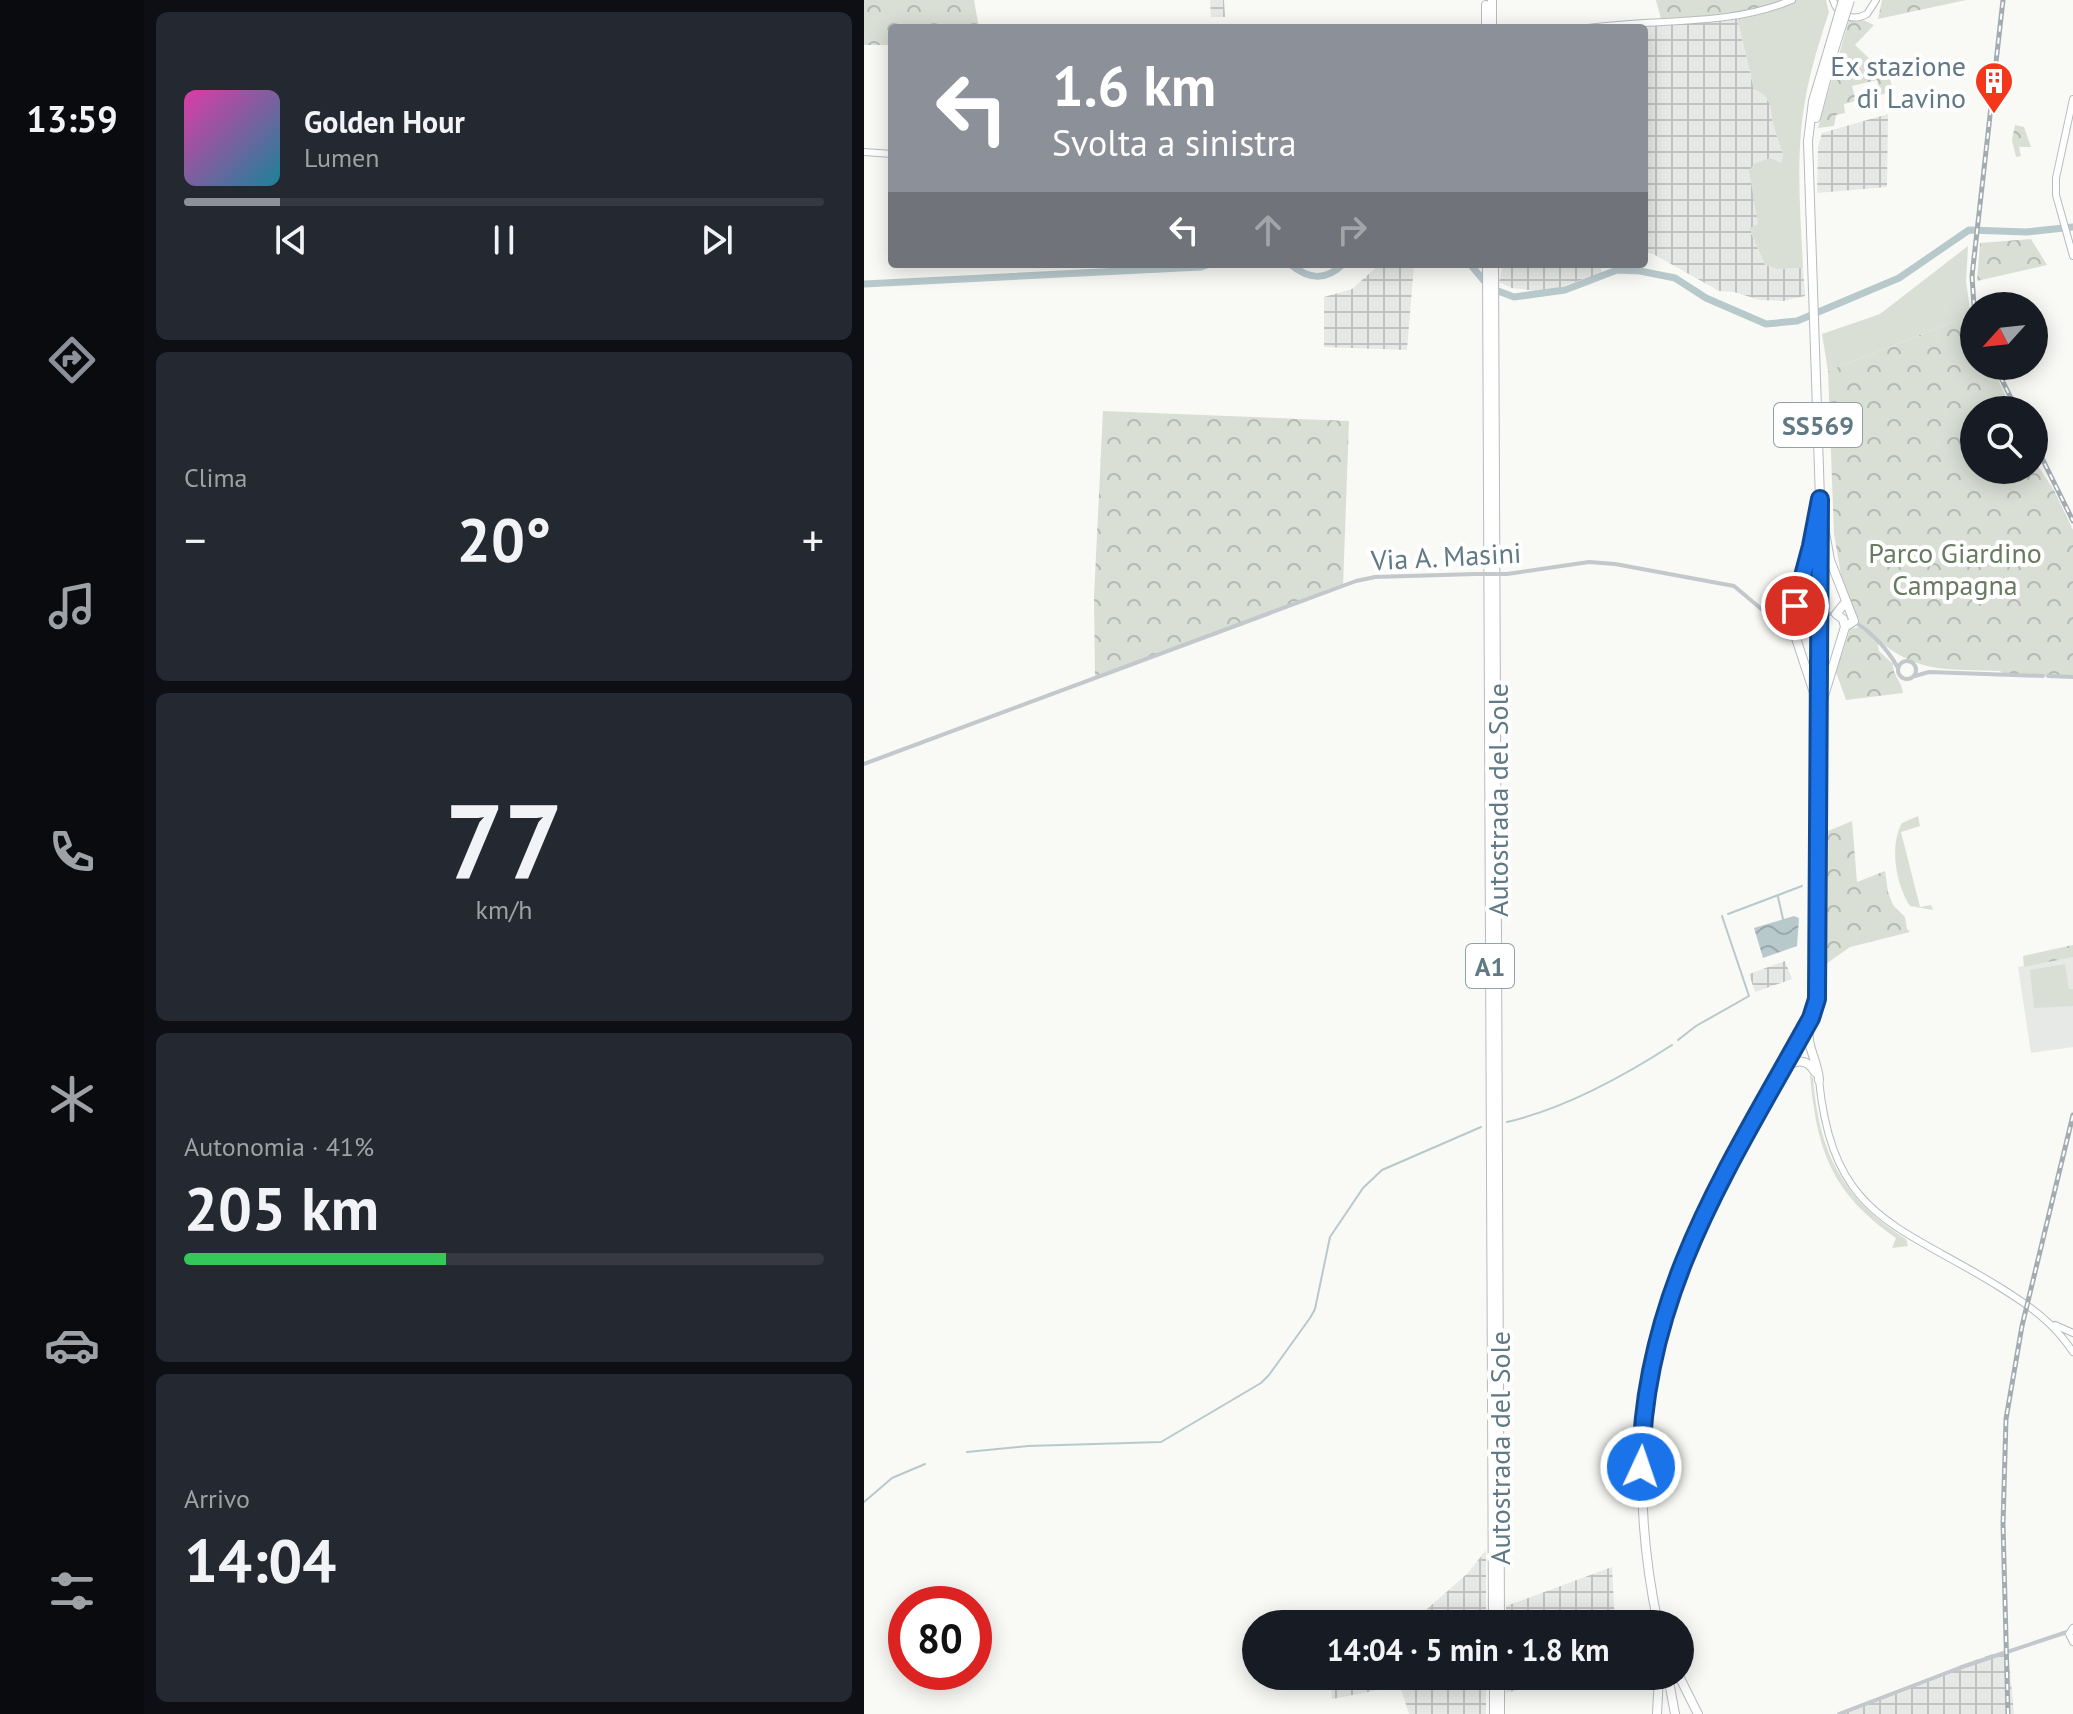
<!DOCTYPE html>
<html lang="it">
<head>
<meta charset="utf-8">
<style>
	body { margin:0; font-family:"PT Sans",sans-serif; background:#242831; color:#f1f3f6; height:100vh; display:flex; flex-direction:column; font-size:30px; white-space:nowrap }
	* { box-sizing:border-box; margin:0 }
	p { font-size:26px; color:#9ea1a6 }
	.icon { flex:none; width:44px; height:44px; fill:none; stroke:currentColor; stroke-width:2; stroke-linecap:round; stroke-linejoin:round }
	.map { position:relative; flex:1; overflow:hidden }
	.sheet { display:flex; flex-direction:column; gap:12px; padding:12px; background:#0d0f14; width:720px }
	.sheet>* { flex:none }
	.hud { position:absolute; left:24px; top:24px; width:760px; height:244px; border-radius:8px; box-shadow:0 4px 20px #0003; background:#8c9099; color:#fff; overflow:hidden }
	.needle { width:52px; rotate:243deg }
	.fabs { position:absolute; left:1096px; top:292px; display:grid; gap:16px }
	.fabs a { display:grid; place-items:center; width:88px; height:88px; border-radius:50%; background:#171b24; box-shadow:0 4px 20px #0003; font-size:40px }
	.speed { position:absolute; left:24px; top:1586px; display:flex; gap:16px; font-size:40px; font-weight:700; text-align:center }
	.speed>* { display:grid; place-content:center; width:104px; height:104px; border-radius:50%; background:#171b24; box-shadow:0 4px 20px #0003; line-height:1 }
	.speed .limit { border:12px solid #d22; background:#fff; color:#111 }
	.pin { position:absolute; display:grid; place-items:center; width:68px; height:68px; color:#fff; margin:-34px; border:4px solid #fff; border-radius:50%; box-shadow:0 2px 8px #0007 }
	.me { position:absolute; width:88px; margin:-44px; rotate:3deg; stroke-linejoin:round; filter:drop-shadow(0 0 6px #0008) }
	.turn { display:flex; align-items:center; gap:28px; height:168px; padding:0 32px; font-size:36px }
	.turn .icon { width:104px; height:104px; stroke-width:2.5 }
	.turn b { display:block; font-size:56px; line-height:68px }
	.lanes { display:flex; align-items:center; height:76px; padding:0 32px; background:#0003; justify-content:center; gap:40px; direction:ltr }
	.lanes .off { opacity:.35 }
	.big { font-size:60px; font-weight:600; line-height:1.1 }
	.sheet .widget { flex:1; display:flex; flex-direction:column; justify-content:center; gap:12px; min-width:0; padding:0 28px; border-radius:12px; background:#242831 }
	.sheet .dial { align-items:center; gap:0 }
	.dial b { font-size:104px; line-height:1 }
	.song { display:flex; align-items:center; gap:24px }
	.cover { width:96px; height:96px; border-radius:12px; background:linear-gradient(135deg,hsl(320 70% 55%),hsl(190 70% 35%)) }
	.played { height:8px; border-radius:4px; background:linear-gradient(90deg,#8c9099 15%,#363941 15%) }
	.keys { display:flex; justify-content:space-around; direction:ltr }
	.heat { display:flex; justify-content:space-between; align-items:center; font-size:44px; direction:ltr }
	.charge { height:12px; border-radius:6px; background:linear-gradient(90deg,#34c759 41%,#363941 0) }
	.trip { position:absolute; left:378px; top:1610px; width:452px; height:80px; border-radius:40px; background:#171b24; box-shadow:0 4px 20px #0003; font-weight:600; line-height:80px; text-align:center }
	main { display:flex; flex:1; min-height:0 }
	.dock { display:flex; flex-direction:column; width:144px; justify-content:space-around; align-items:center; background:#090b0e; color:#9ea1a6 }
	.dock .icon { width:56px; height:56px }
	.dock .current { color:#8c9099 }
	.dock b { font-size:36px; color:#f1f3f6 }
	.map>svg:first-child { display:block }
</style>
</head>
<body>
<main>
<nav class="dock">
<b>13:59</b>
<svg class="icon current" aria-label="directions" viewBox="0 0 24 24"><path d="M12 3l9 9-9 9-9-9zM9 14v-3h6M13 9l2 2-2 2"/></svg>
<svg class="icon" aria-label="music" viewBox="0 0 24 24"><path d="M9 18V5l10-2v13"/><circle cx="6" cy="18" r="3"/><circle cx="16" cy="16" r="3"/></svg>
<svg class="icon" aria-label="phone" viewBox="0 0 24 24"><path d="M5 4h4l2 5-3 2q2 4 5 5l2-3 5 2v4C11 20 4 13 5 4z"/></svg>
<svg class="icon" aria-label="climate" viewBox="0 0 24 24"><path d="M12 3v18M4 7l16 10M4 17L20 7"/></svg>
<svg class="icon" aria-label="car" viewBox="0 0 24 24"><path d="M5 17H2v-5l4-1 3-4h7l3 4 3 1v5h-3M9 17h6M6 11h13"/><circle cx="7" cy="17" r="2"/><circle cx="17" cy="17" r="2"/></svg>
<svg class="icon" aria-label="filters" viewBox="0 0 24 24"><path d="M4 7h16M4 17h16"/><circle cx="9" cy="7" r="2"/><circle cx="15" cy="17" r="2"/></svg>
</nav>
<section class="sheet">
<div class="widget">
<div class="song"><i class="cover"></i><div><b>Golden Hour</b><p>Lumen</p></div></div>
<div class="played"></div>
<div class="keys"><svg class="icon" aria-label="previous" viewBox="0 0 24 24"><path d="M18 5L8 12l10 7zM5 5v14"/></svg><svg class="icon" aria-label="pause" viewBox="0 0 24 24"><path d="M8 5v14M16 5v14"/></svg><svg class="icon" aria-label="next" viewBox="0 0 24 24"><path d="M6 5l10 7-10 7zM19 5v14"/></svg></div>
</div>
<div class="widget"><p>Clima</p>
<div class="heat"><a>−</a><b class="big">20°</b><a>+</a></div>
</div>
<div class="widget dial"><b>77</b><p>km/h</p></div>
<div class="widget"><p>Autonomia · 41%</p><b class="big">205 km</b><div class="charge"></div></div>
<div class="widget"><p>Arrivo</p><b class="big">14:04</b></div>
</section>
<div class="map">
<svg width="1209" height="1714" viewBox="0 0 1209 1714">
	<defs>
		<pattern id="industrial-grid" width="8" height="8" patternUnits="userSpaceOnUse" patternTransform="scale(2)"><rect width="8" height="8" fill="#e7e9e7"/><path d="M0 4h8M4 0v8" fill="none" stroke="#bfc2c1"/></pattern>
		<pattern id="park-crowns" width="20" height="18" patternUnits="userSpaceOnUse" patternTransform="scale(2)"><rect width="20" height="18" fill="#d9dfd5"/><path d="M2 6a3 3 0 1 1 6 0M12 15a3 3 0 1 1 6 0" fill="none" stroke="#b3bab2"/></pattern>
		<pattern id="water-waves" width="16" height="10" patternUnits="userSpaceOnUse" patternTransform="scale(2)"><rect width="16" height="10" fill="#b8c9cc"/><path d="M0 5q4-4 8 0t8 0" fill="none" stroke="#99a8ab"/></pattern>
	</defs>
	<rect width="100%" height="100%" fill="#f9f9f6"/>
	<path fill="#e7e9e7" d="M1209,957V1047L1167,1053L1154,967Z"/>
	<path fill="url(#industrial-grid)" d="M346,0H360L361,17H347Z
		M873,18L890,89L900,95L906,104L909,124L919,155L918,163L912,162L894,224L887,233L901,265L913,269L939,268L941,296L919,301L896,300L870,292L855,291L789,254L780,252V28H754L753,24Z
		M1024,114L1023,187L953,193L954,147L958,133Z
		M516,264L550,265L543,350L460,347V297L488,289Z
		M639,264H736L738,273L690,289L674,291L648,288L635,282Z
		M921,961L928,979L891,992L885,974Z
		M622,1550V1624H546L604,1573Z
		M748,1567L751,1624H642V1606Z
		M1144,1649L1150,1714H978L1105,1662Z
		M467,1676H622V1714H545L536,1686L468,1699Z
		M642,1676H706L642,1693Z"/>
	<path fill="#d9dfd5" d="M932,0H962L965,12C952,51 940,91 937,132C933,178 937,223 939,268L913,269L901,265L887,233L886,228L894,224L885,171L890,164L906,158L917,163L919,155L909,124L906,104L900,95L890,89L873,18Z
		M1104,246L1102,282L1107,315L964,371L958,334L1016,314Z
		M1054,816L1056,826L1037,832L1056,907L1067,905L1069,910L1046,906C1032,885 1025,846 1038,823Z
		M1201,964L1205,989H1209V1006L1170,1008L1166,970Z
		M946,1075L949,1078C955,1153 978,1198 1042,1239L1044,1246L1028,1248L1032,1238C968,1193 953,1152 946,1075Z"/>
	<path fill="url(#park-crowns)" d="M0,0H110L115,28H28V45H0Z
		M792,0H932L873,18L798,23Z
		M1018,0H1102L1014,19Z
		M999,20L1010,25L991,45L1008,61L1005,67L1026,79L1029,91L1016,95L1013,80L988,86L992,101L980,104L981,113L972,115L970,126L954,128L985,20Z
		M1151,125L1160,127L1167,147H1155L1157,156L1152,157L1148,140Z
		M1167,239L1183,265L1113,281L1116,243Z
		M1107,315L1110,322V366H1128L1142,397L1139,404L1142,410H1110V470H1170V460L1190,490L1209,530V677L1140,675L1136,671C1086,669 1053,674 1013,639L1015,651L1029,664C1028,675 1038,681 1039,693L982,700L972,672L986,629L995,627L1010,639L991,623L978,581L970,534L964,371Z
		M239,411L485,421L479,587L231,676L230,597Z
		M988,821L993,882L1021,871L1024,892L1029,905L1041,917L1043,929L1046,932L986,947L962,964L964,831Z
		M1209,945V957L1160,967L1159,956Z"/>
	<path fill="url(#water-waves)" d="M930,916L935,918L933,946L899,958L890,928Z"/>
	<g fill="none" stroke-linecap="round" stroke-linejoin="round">
		<path stroke="#b8c9cc" stroke-width="2" d="M914,897L919,919
			M864,914L938,886
			M814,1040L832,1026L885,996L858,916
			M643,1122C699,1109 760,1076 808,1045
			M103,1452L164,1446L297,1442L397,1383L405,1375L446,1318L451,1309L466,1237L499,1188L518,1170L617,1127
			M0,1502L28,1478L61,1464"/>
		<path stroke="#b8c9cc" stroke-width="7" d="M426,264C444,279 461,282 479,264
			M606,264L626,288L650,297L701,290L753,270L776,271L811,278L842,298L902,324L933,321L1035,278L1105,230L1162,232L1209,227
			M0,284L337,267L346,264"/>
		<g stroke="#b5bcbf" stroke-width="8">
			<path id="major" d="M969,0C974,16 988,22 1003,14L1012,0
				M724,28C793,18 863,27 928,0
				M1209,99L1192,178V195L1209,256
				M0,152L28,154
				M955,1080C969,1219 1033,1223 1137,1288C1166,1306 1190,1323 1209,1352
				M1191,1325L1209,1333
				M1209,1628L1205,1634L1209,1642"/>
		</g>
		<g stroke="#b5bbbe" stroke-width="10">
			<path id="highway" d="M628,0V28
				M622,5V28
				M952,118L970,50
				M623,264L629,1624
				M630,264L636,1624
				M960,527L966,560L990,621L981,627
				M930,603L924,614L952,699
				M956,605V499L944,141L949,101L965,48
				M930,624L934,616L939,614L933,610L930,603L947,546L952,523
				M959,699L981,627L979,619L972,614L981,603
				M945,1027C942,1047 954,1061 955,1080
				M920,1069C931,1059 943,1058 951,1072
				M794,1624C765,1487 774,1354 833,1226C866,1155 909,1087 947,1018L953,999L956,623
				M630,1676V1714
				M636,1676V1714
				M804,1676L811,1714
				M815,1676L834,1714
				M793,1714L795,1676"/>
		</g>
		<path stroke="#c2c8cb" stroke-width="4" d="M643,574L725,562L751,564L870,586L901,612L971,614
			M979,616C1002,626 1022,646 1034,668
			M1034 670a9 9 0 1 1 18 0a9 9 0 1 1-18 0Z
			M1051,676L1065,672L1179,676
			M1184,676L1209,677
			M0,764L492,581L511,577L612,574
			M975,1714L1098,1667L1206,1631"/>
		<use href="#major" stroke="#fff" stroke-width="6"/>
		<use href="#highway" stroke="#fff" stroke-width="8"/>
		<g stroke="#a2acb1" stroke-width="5">
			<path id="rail" d="M1110,306L1108,276L1139,0
				M1131,366L1153,410
				M1170,442L1209,521
				M1144,1714L1139,1524L1142,1419L1158,1326L1209,1115"/>
		</g>
		<use href="#rail" stroke="#fff" stroke-width="2" stroke-dasharray="6" stroke-linecap="butt"/>
		<g stroke="#b5bbbe" stroke-width="10" stroke-linecap="butt">
			<path id="highway-bridge" d="M965,48L979,0
				M970,50L986,0
				M956,605V623"/>
		</g>
		<path stroke="#c2c8cb" stroke-width="4" d="M612,574H643"/>
		<use href="#highway-bridge" stroke="#fff" stroke-width="8"/>
	</g>
	<g fill="none" stroke-linecap="round" stroke-linejoin="round">
		<g stroke="#114b97" stroke-width="20">
			<path id="route" d="M777,1467C779,1292 866,1165 947,1018L953,999L956,499L947,546L931,606"/>
		</g>
		<use href="#route" stroke="#1a73e8" stroke-width="14"/>
	</g>
	<defs>
		<g id="building-pin" transform="scale(2)"><path d="M0 17L-7.5 6A9.5 9.5 0 1 1 7.5 6Z" fill="#f4371b" stroke="#fff"/><path d="M-4-6H4V6H1V3H-1V6H-4ZM-2.5-4.3h1.7v1.8h-1.7ZM.8-4.3h1.7v1.8H.8ZM-2.5-1h1.7V.8h-1.7ZM.8-1h1.7V.8H.8Z" fill="#fff"/></g>
	</defs>
	<g fill-rule="evenodd">
		<use href="#building-pin" x="1130" y="81"/>
	</g>
	<g text-anchor="middle" dominant-baseline="central" stroke-width="8" stroke-linejoin="round" paint-order="stroke">
		<g fill="#fff" stroke="#90a1a9" stroke-width="2">
			<rect x="910" y="403" width="88" height="44" rx="6"/>
			<rect x="602" y="944" width="48" height="44" rx="6"/>
		</g>
		<g font-size="26" font-weight="bold" fill="#617984">
			<text x="954" y="425">SS569</text>
			<text x="626" y="966">A1</text>
		</g>
		<g font-size="28" fill="#617984" stroke="#fff" text-anchor="end">
			<text x="1102" y="65">Ex stazione<tspan x="1102" dy="32">di Lavino</tspan></text>
		</g>
		<g font-size="28" fill="#687b61" stroke="#fff">
			<text x="1091" y="552">Parco Giardino<tspan x="1091" dy="32">Campagna</tspan></text>
		</g>
		<g font-size="28" fill="#617984" stroke="#fff">
			<text transform="translate(582 556) rotate(-3)">Via A. Masini</text>
			<text transform="translate(633 800) rotate(-90)">Autostrada del Sole</text>
			<text transform="translate(635 1448) rotate(-90)">Autostrada del Sole</text>
		</g>
	</g>
</svg>
<div class="fabs">
<a><svg class="needle" viewBox="-14 -14 28 28"><path d="M0-13l5 13h-10z" fill="#e53935"/><path d="M0 13l5-13h-10z" fill="#9ea1a6"/></svg></a>
<a><svg class="icon" aria-label="search" viewBox="0 0 24 24"><circle cx="10" cy="10" r="6"/><path d="M15 15l6 6"/></svg></a>
</div>
<div class="speed"><div class="limit">80</div></div>
<div class="pin" style="left:931px;top:606px;background:#d93025"><svg class="icon" aria-label="arrive" viewBox="0 0 24 24"><path d="M6 21V4h12l-3 4 3 4H6"/></svg></div>
<svg class="me" style="left:777px;top:1467px" viewBox="-20 -20 40 40"><circle r="17" fill="#1a73e8" stroke="#fff" stroke-width="3"/><path d="M0-11L8 9 0 5-8 9z" fill="#fff"/></svg>
<div class="trip">14:04 · 5 min · 1.8 km</div>
<div class="hud">
<div class="turn"><svg class="icon" aria-label="left" viewBox="0 0 24 24"><path d="M17 20v-9H6M10 6l-5 5 5 5"/></svg><div><b>1.6 km</b>Svolta a sinistra</div></div>
<div class="lanes"><svg class="icon" aria-label="left" viewBox="0 0 24 24"><path d="M17 20v-9H6M10 6l-5 5 5 5"/></svg><svg class="icon off" aria-label="ahead" viewBox="0 0 24 24"><path d="M12 20V5M6 11l6-6 6 6"/></svg><svg class="icon off" aria-label="right" viewBox="0 0 24 24"><path d="M7 20v-9h11M14 6l5 5-5 5"/></svg></div>
</div>
</div>
</main>
</body>
</html>
